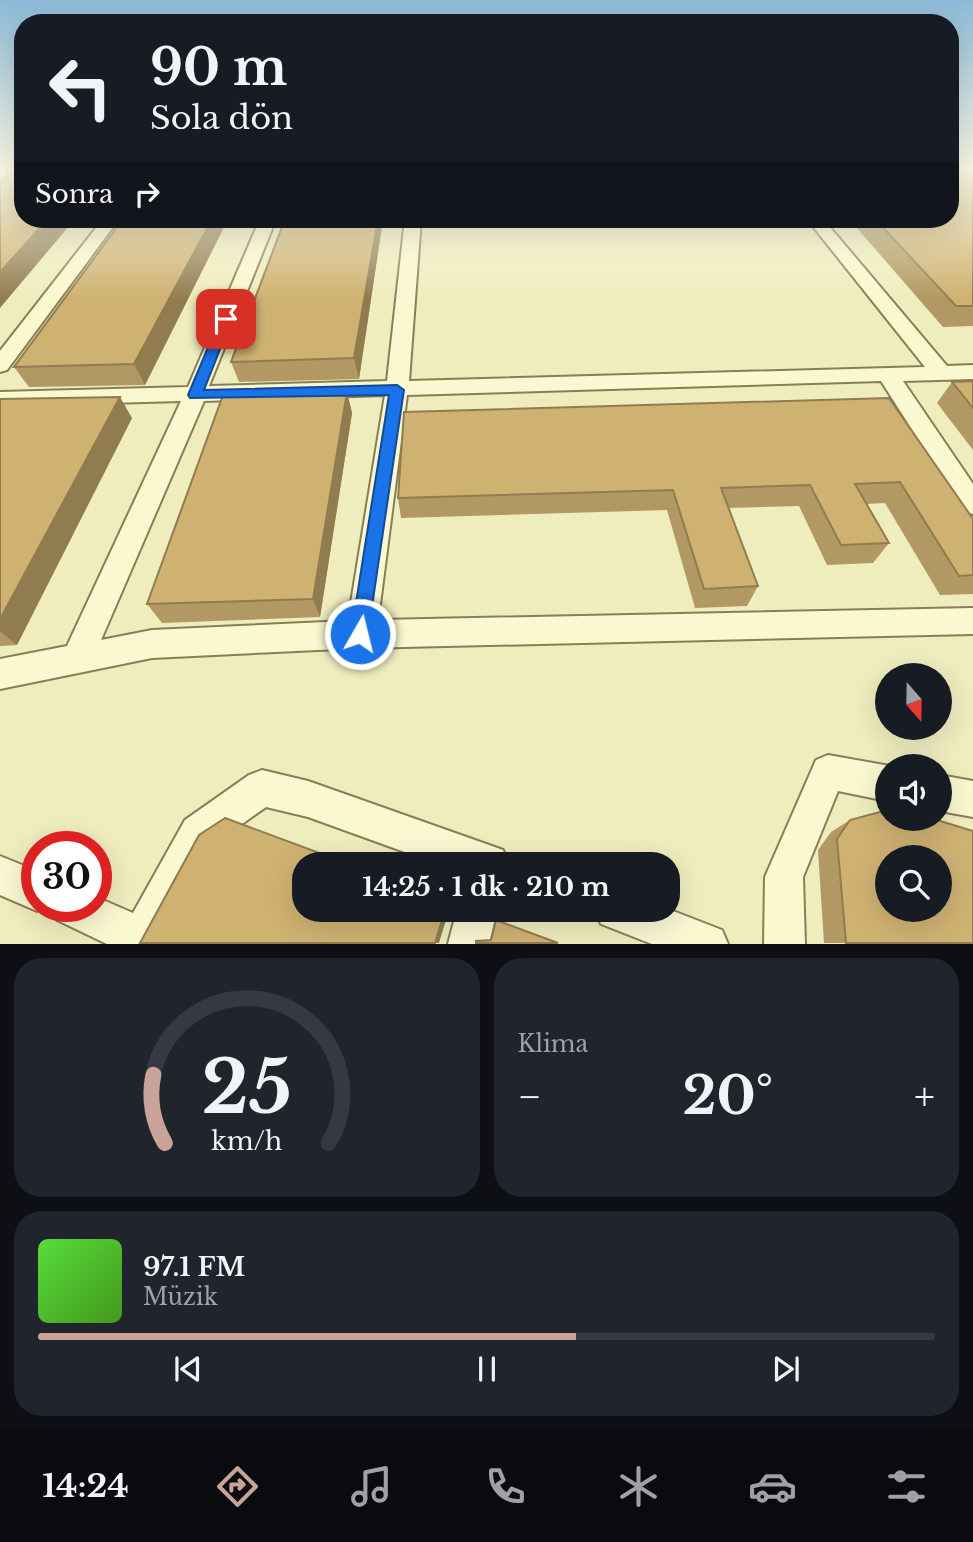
<!DOCTYPE html>
<html lang="tr">
<head>
<meta charset="utf-8">
<style>
	body { margin:0; font-family:"Libre Baskerville",serif; background:#20242c; color:#f1f3f6; height:100vh; display:flex; flex-direction:column; font-size:26px; white-space:nowrap }
	* { box-sizing:border-box; margin:0 }
	p { font-size:23px; color:#9ea1a6 }
	.icon { flex:none; width:38px; height:38px; fill:none; stroke:currentColor; stroke-width:2; stroke-linecap:round; stroke-linejoin:round }
	.map { position:relative; height:944px; overflow:hidden }
	.drawer { display:flex; flex-direction:column; gap:14px; padding:14px; background:#0d0f14; flex:1 }
	.drawer>* { flex:none }
	.guide { position:absolute; left:14px; top:14px; width:945px; height:214px; border-radius:28px; box-shadow:0 7px 28px #0002; background:#171b24; color:#f1f3f6; overflow:hidden }
	.needle { width:46px; rotate:160deg }
	.fabs { position:absolute; left:875px; top:663px; display:grid; gap:14px }
	.fabs a { display:grid; place-items:center; width:77px; height:77px; border-radius:50%; background:#171b24; box-shadow:0 7px 28px #0002; font-size:35px }
	.speed { position:absolute; left:21px; top:831px; display:flex; gap:14px; font-size:35px; font-weight:700; text-align:center }
	.speed>* { display:grid; place-content:center; width:91px; height:91px; border-radius:50%; background:#171b24; box-shadow:0 7px 28px #0002; line-height:1 }
	.speed .limit { border:10px solid #d22; background:#fff; color:#111 }
	.pin { position:absolute; display:grid; place-items:center; width:60px; height:60px; color:#fff; margin:-30px; border-radius:14px; box-shadow:0 4px 10px #0006 }
	.me { position:absolute; width:77px; margin:-38px; rotate:8deg; stroke-linejoin:round; filter:drop-shadow(0 0 5px #0008) }
	.turn { display:flex; align-items:center; gap:24px; height:147px; padding:0 21px; font-size:32px }
	.turn .icon { width:91px; height:91px; stroke-width:2.5 }
	.turn b { display:block; font-size:49px; line-height:60px }
	.then { display:flex; align-items:center; height:66px; padding:0 21px; background:#0003; gap:14px; font-size:26px }
	.big { font-size:52px; font-weight:700; line-height:1.1 }
	.drawer .tile { flex:1; display:flex; flex-direction:column; justify-content:center; gap:10px; min-width:0; padding:0 24px; border-radius:28px; background:#20242c }
	.drawer .dial { align-items:center; gap:0 }
	.dial svg { height:182px; overflow:visible; fill:none; stroke:#363941; stroke-width:7; stroke-linecap:round; text-anchor:middle }
	.dial text { fill:#f1f3f6; stroke:none }
	.song { display:flex; align-items:center; gap:21px }
	.cover { width:84px; height:84px; border-radius:10px; background:linear-gradient(135deg,hsl(110 70% 55%),hsl(100 70% 35%)) }
	.played { height:7px; border-radius:4px; background:linear-gradient(90deg,#c9a398 60%,#363941 60%) }
	.keys { display:flex; justify-content:space-around; direction:ltr }
	.heat { display:flex; justify-content:space-between; align-items:center; font-size:38px; direction:ltr }
	.drawer .tiles { flex:1; display:grid; gap:14px; grid-template-columns:1fr 1fr }
	.tile:last-child { grid-column:span 2 }
	.trip { position:absolute; left:292px; top:852px; width:388px; height:70px; border-radius:28px; background:#171b24; box-shadow:0 7px 28px #0002; font-weight:700; line-height:70px; text-align:center }
	.tabs { display:flex; height:112px; justify-content:space-around; align-items:center; background:#090b0e; color:#9ea1a6 }
	.tabs .icon { width:49px; height:49px }
	.tabs .active { color:#c9a398 }
	.tabs b { font-size:32px; color:#f1f3f6 }
	.map>svg:first-child { display:block }
</style>
</head>
<body>
<div class="map">
<svg width="973" height="944" viewBox="0 0 973 944">
	<rect width="100%" height="100%" fill="#efedbe"/>
	<g fill="none" stroke-linecap="round" stroke-linejoin="round">
		<g stroke="#887e56" stroke-width="4">
			<path id="street" d="M103,219H119L7,370L0,372V351Z
				M260,219H276L209,386L387,381L405,219H421L409,381L925,367L807,219H823L947,366L973,365V379L903,381L973,484V514L964,511L881,381L407,395L378,620L973,608V634L361,648L152,658L0,689V659L67,646L181,401L0,406V392L188,387ZM385,395L348,621L152,630L101,640L204,401Z
				M828,755L890,766H887V801L838,791L803,877L805,944H764L765,877L816,760Z
				M262,770L308,781L489,845L503,850L508,864H438L308,817L266,807L211,846L160,944H107L57,920L51,906H96V897L133,913L185,820L249,775Z
				M940,775L973,781V817L940,811Z
				M0,856L37,871V906H47L37,911L0,895Z
				M668,909L722,930L728,944H652L601,924L595,910Z
				M457,910H497L489,944H448Z"/>
		</g>
		<use href="#street" fill="#faf8d1" fill-rule="evenodd"/>
	</g>
	<path fill="#b29862" d="M973,168V326L943,327L849,219H950Z
		M123,219H228L145,385L29,387L14,367Z
		M285,219H383L359,379L239,382L231,362Z
		M973,381V450L937,403L952,382Z
		M347,392L352,413L320,617L162,623L147,604Z
		M889,398L973,519V594L940,595L885,503L866,504L889,543L873,563L827,565L799,506L728,508L758,586L747,606L695,608L667,510L401,518L398,498Z
		M0,399L132,418L17,645L0,646Z
		M850,820L973,943H824L818,850L831,832Z"/>
	<path fill="#917c50" d="M48,219H75L0,308V272Z
		M212,219H228L145,385L134,364Z
		M378,219H383L359,379L354,358Z
		M347,392L352,413L320,617L313,599Z
		M120,397L132,418L17,645L0,631V619Z
		M445,910H449L439,943H435Z"/>
	<path fill="#cfb172" stroke="#917c50" stroke-width="2" fill-rule="evenodd" d="M15,168H23V219H48L0,272V182Z
		M950,168H973V306H956L875,219H950Z
		M123,219H212L134,364L14,367Z
		M285,219H378L354,358L231,362Z
		M973,381V408L952,382Z
		M347,392L313,599L147,604L223,395Z
		M120,397L0,619V399Z
		M889,398L973,519V575L959,576L900,482L855,484L889,543L841,545L810,485L721,488L758,586L704,589L673,490L398,498L404,412Z
		M887,810V819H934L973,831V943H846L837,839L850,820ZM887,858H940V910H887Z
		M225,818L349,864H304V910H445L435,943H140L199,835Z
		M496,920L558,943H476V941L491,940Z"/>
	<linearGradient id="sky" x2="0" y2="1"><stop stop-color="#8cb9d8"/><stop offset="0.56" stop-color="#f8f7e2"/><stop offset="1" stop-color="#f8f7e2" stop-opacity="0"/></linearGradient>
	<rect width="973" height="300" fill="url(#sky)"/>
	<path fill="#1a73e8" stroke="#114b97" stroke-width="2" d="M226,315L232,319L204,390L397,385L404,390L367,640L360,643L354,640L351,634L389,395L190,398L188,395L220,319Z"/>
</svg>
<div class="fabs">
<a><svg class="needle" viewBox="-14 -14 28 28"><path d="M0-13l5 13h-10z" fill="#e53935"/><path d="M0 13l5-13h-10z" fill="#9ea1a6"/></svg></a>
<a><svg class="icon" aria-label="sound" viewBox="0 0 24 24"><path d="M4 9h4l5-4v14l-5-4H4zM17 9q2 3 0 6"/></svg></a>
<a><svg class="icon" aria-label="search" viewBox="0 0 24 24"><circle cx="10" cy="10" r="6"/><path d="M15 15l6 6"/></svg></a>
</div>
<div class="speed"><div class="limit">30</div></div>
<div class="pin" style="left:226px;top:319px;background:#d93025"><svg class="icon" aria-label="arrive" viewBox="0 0 24 24"><path d="M6 21V4h12l-3 4 3 4H6"/></svg></div>
<svg class="me" style="left:360px;top:634px" viewBox="-20 -20 40 40"><circle r="17" fill="#1a73e8" stroke="#fff" stroke-width="3"/><path d="M0-11L8 9 0 5-8 9z" fill="#fff"/></svg>
<div class="trip">14:25 · 1 dk · 210 m</div>
<div class="guide">
<div class="turn"><svg class="icon" aria-label="left" viewBox="0 0 24 24"><path d="M17 20v-9H6M10 6l-5 5 5 5"/></svg><div><b>90 m</b>Sola dön</div></div>
<div class="then">Sonra<svg class="icon" aria-label="right" viewBox="0 0 24 24"><path d="M7 20v-9h11M14 6l5 5-5 5"/></svg></div>
</div>
</div>
<section class="drawer">
<div class="tiles">
<div class="tile dial"><svg viewBox="0 0 100 80">
<path d="M14 69A42 42 0 1 1 86 69"/>
<path d="M14 69A42 42 0 0 1 9 39" stroke="#c9a398"/>
<text x="50" y="56" font-size="32" font-weight="700">25</text>
<text x="50" y="72" font-size="11">km/h</text>
</svg></div>
<div class="tile"><p>Klima</p>
<div class="heat"><a>−</a><b class="big">20°</b><a>+</a></div>
</div>
<div class="tile">
<div class="song"><i class="cover"></i><div><b>97.1 FM</b><p>Müzik</p></div></div>
<div class="played"></div>
<div class="keys"><svg class="icon" aria-label="previous" viewBox="0 0 24 24"><path d="M18 5L8 12l10 7zM5 5v14"/></svg><svg class="icon" aria-label="pause" viewBox="0 0 24 24"><path d="M8 5v14M16 5v14"/></svg><svg class="icon" aria-label="next" viewBox="0 0 24 24"><path d="M6 5l10 7-10 7zM19 5v14"/></svg></div>
</div>
</div>
</section>
<nav class="tabs">
<b>14:24</b>
<svg class="icon active" aria-label="directions" viewBox="0 0 24 24"><path d="M12 3l9 9-9 9-9-9zM9 14v-3h6M13 9l2 2-2 2"/></svg>
<svg class="icon" aria-label="music" viewBox="0 0 24 24"><path d="M9 18V5l10-2v13"/><circle cx="6" cy="18" r="3"/><circle cx="16" cy="16" r="3"/></svg>
<svg class="icon" aria-label="phone" viewBox="0 0 24 24"><path d="M5 4h4l2 5-3 2q2 4 5 5l2-3 5 2v4C11 20 4 13 5 4z"/></svg>
<svg class="icon" aria-label="climate" viewBox="0 0 24 24"><path d="M12 3v18M4 7l16 10M4 17L20 7"/></svg>
<svg class="icon" aria-label="car" viewBox="0 0 24 24"><path d="M5 17H2v-5l4-1 3-4h7l3 4 3 1v5h-3M9 17h6M6 11h13"/><circle cx="7" cy="17" r="2"/><circle cx="17" cy="17" r="2"/></svg>
<svg class="icon" aria-label="filters" viewBox="0 0 24 24"><path d="M4 7h16M4 17h16"/><circle cx="9" cy="7" r="2"/><circle cx="15" cy="17" r="2"/></svg>
</nav>
</body>
</html>
